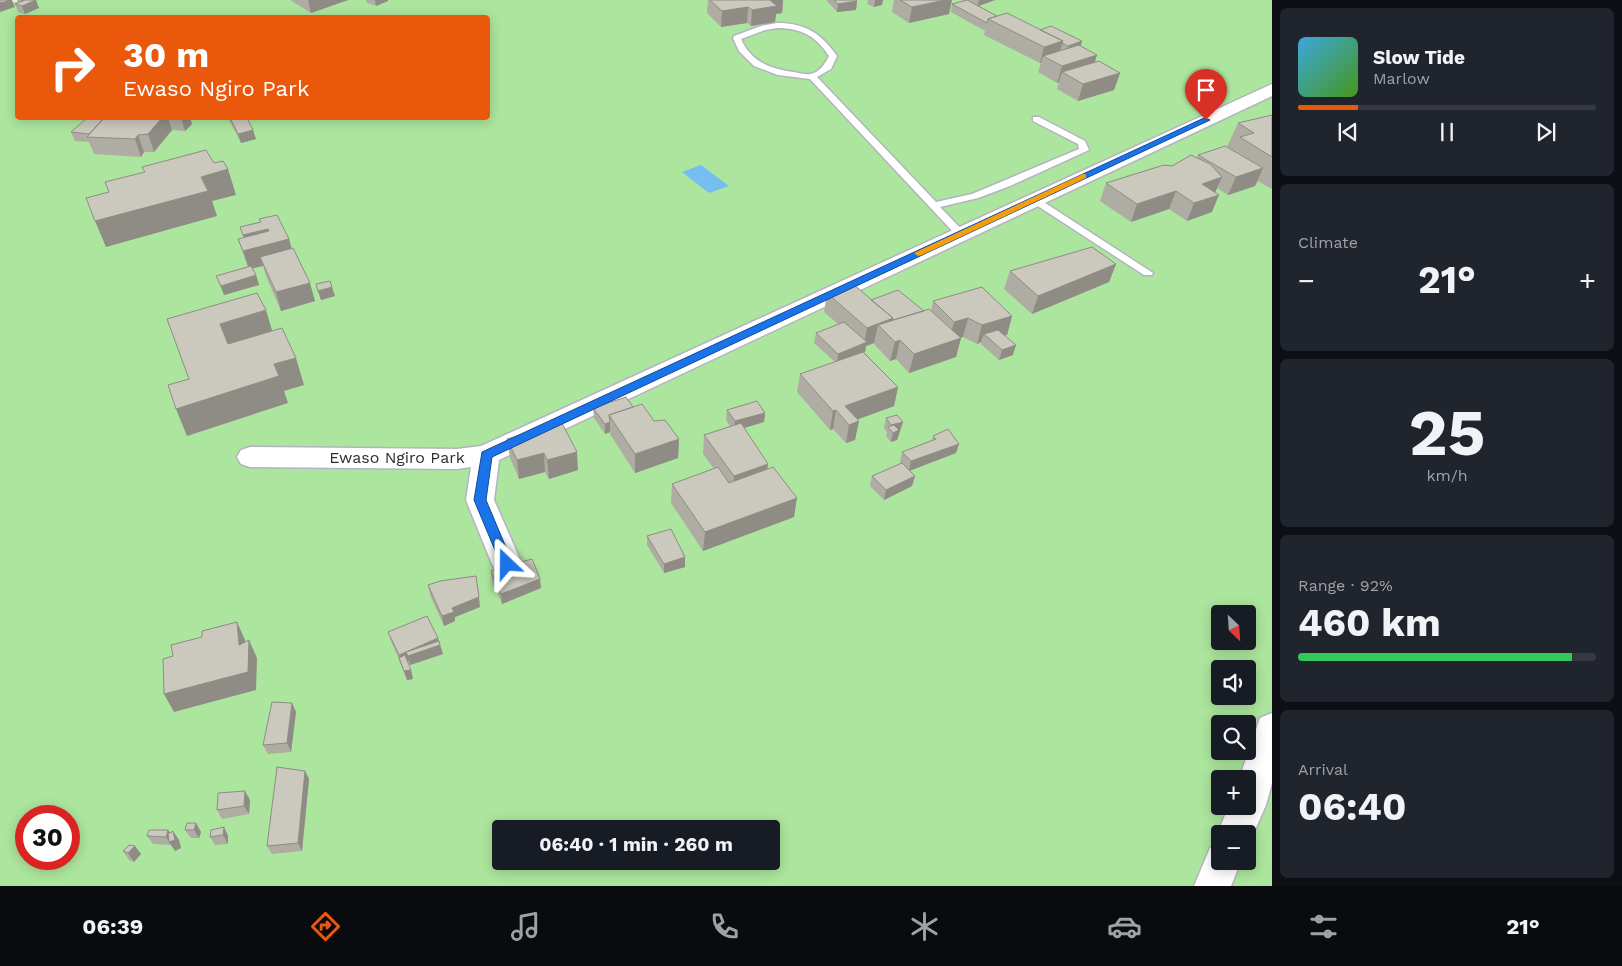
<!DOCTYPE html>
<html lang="en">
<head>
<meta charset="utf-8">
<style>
	body { margin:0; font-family:"Work Sans",sans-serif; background:#20242c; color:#f1f3f6; height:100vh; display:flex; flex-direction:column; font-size:19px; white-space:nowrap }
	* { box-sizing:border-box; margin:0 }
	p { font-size:16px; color:#9ea1a6 }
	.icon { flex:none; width:28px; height:28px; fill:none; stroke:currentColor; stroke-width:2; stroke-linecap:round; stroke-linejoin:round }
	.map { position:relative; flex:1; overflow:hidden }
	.sheet { display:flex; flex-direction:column; gap:8px; padding:8px; background:#0d0f14; width:350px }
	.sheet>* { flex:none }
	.banner { position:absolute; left:15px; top:15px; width:475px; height:105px; border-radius:5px; box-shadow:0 2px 12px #0003; background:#ea580c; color:#fff; overflow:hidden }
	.needle { width:32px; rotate:155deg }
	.controls { position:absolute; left:1211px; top:605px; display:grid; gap:10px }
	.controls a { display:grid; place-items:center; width:45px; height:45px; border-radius:5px; background:#171b24; box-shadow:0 2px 12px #0003; font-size:25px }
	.speed { position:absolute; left:15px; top:805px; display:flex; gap:10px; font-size:25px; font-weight:700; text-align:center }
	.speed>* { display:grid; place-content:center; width:65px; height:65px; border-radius:50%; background:#171b24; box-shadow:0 2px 12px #0003; line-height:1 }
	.speed .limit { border:8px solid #d22; background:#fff; color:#111 }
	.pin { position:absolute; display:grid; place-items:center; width:42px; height:42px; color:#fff; margin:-51px -21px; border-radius:50% 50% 50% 0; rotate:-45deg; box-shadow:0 0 5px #0007 }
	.pin .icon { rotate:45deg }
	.me { position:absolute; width:55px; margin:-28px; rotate:337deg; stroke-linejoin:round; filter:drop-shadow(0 0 4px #0008) }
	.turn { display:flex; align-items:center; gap:18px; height:105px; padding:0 25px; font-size:22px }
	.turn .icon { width:65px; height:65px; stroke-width:2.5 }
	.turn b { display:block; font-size:35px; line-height:42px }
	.big { font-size:38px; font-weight:700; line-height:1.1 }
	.sheet .tile { flex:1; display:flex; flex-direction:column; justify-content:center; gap:8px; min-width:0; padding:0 18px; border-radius:8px; background:#20242c }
	.sheet .dial { align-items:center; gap:0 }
	.dial b { font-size:65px; line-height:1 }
	.song { display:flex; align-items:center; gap:15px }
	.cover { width:60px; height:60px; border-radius:8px; background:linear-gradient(135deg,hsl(200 70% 55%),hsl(100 70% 35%)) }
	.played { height:5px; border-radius:2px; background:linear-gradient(90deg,#ea580c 20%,#363941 20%) }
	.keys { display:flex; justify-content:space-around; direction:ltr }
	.heat { display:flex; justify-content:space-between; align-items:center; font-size:28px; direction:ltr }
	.charge { height:8px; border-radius:4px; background:linear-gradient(90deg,#34c759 92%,#363941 0) }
	.trip { position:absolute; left:492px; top:820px; width:288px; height:50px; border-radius:5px; background:#171b24; box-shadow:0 2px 12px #0003; font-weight:700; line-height:50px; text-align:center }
	.menu { display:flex; height:80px; justify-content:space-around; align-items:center; background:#090b0e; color:#9ea1a6 }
	.menu .icon { width:35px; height:35px }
	.menu .current { color:#ea580c }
	.menu b { font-size:22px; color:#f1f3f6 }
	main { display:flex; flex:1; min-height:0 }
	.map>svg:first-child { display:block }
</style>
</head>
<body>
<main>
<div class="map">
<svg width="1272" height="886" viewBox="0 0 1272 886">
	<rect width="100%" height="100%" fill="#efeae0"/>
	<path fill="#ace59d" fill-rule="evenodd" d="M21,0H1272V886H0V7ZM18,18H488V118H18ZM1220,614H1248V641H1220ZM1220,669H1248V696H1220ZM1220,724H1248V751H1220ZM1220,779H1248V806H1220ZM26,816H69V859H26ZM501,829H771V861H501ZM1220,834H1248V861H1220Z"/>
	<path fill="#74bff0" d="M701,165L729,186L709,193L682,172Z"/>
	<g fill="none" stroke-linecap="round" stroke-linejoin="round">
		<g stroke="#b3b4c1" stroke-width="3">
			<path id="lane" d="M777,23C805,23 821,33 837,56L831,69L817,77L936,202L972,194L1079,149L1078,144L1033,121V117H1039L1085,141L1089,150L1010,186L978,198L940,207L965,233L964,235H956L810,79L778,75L754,66L739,51L733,38L734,36L761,26ZM777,28C801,28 816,36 829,56C825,64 819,73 810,74C806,75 799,73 794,72C771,69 751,62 741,39L765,30Z
				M1033,196L1036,197L1153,273L1152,275H1144L1030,201L1028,199Z"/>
		</g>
		<g stroke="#b3b4c1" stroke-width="3">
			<path id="street" d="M1272,84V96L499,460L494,500L522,564L517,572L507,575L497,572L492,564L466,500L471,467L457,469L250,467L241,464L237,457L241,450L250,447L457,449L481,446Z
				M1272,713V783L1266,805L1248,846V834H1220V841L1217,834L1229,806H1248V779H1239L1260,718Z
				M1220,844V861H1241L1231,886H1194L1210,848Z"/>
		</g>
		<use href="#lane" fill="#fff" fill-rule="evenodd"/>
		<use href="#street" fill="#fff" fill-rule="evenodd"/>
	</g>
	<path fill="#afaca3" d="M17,0H35L39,8L25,14L18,12L15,4L18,3Z
		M290,0H348L311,13Z
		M366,0H388V1L376,6L367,3Z
		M708,0H783L782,13L776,14L775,22L751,26L747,23L721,27L707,13Z
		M826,0H855L857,1L856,10L837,12Z
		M868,0H883L882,5L874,7L867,4Z
		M894,0H952L949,14L909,23L892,12Z
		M964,0H995L979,6L997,16L1040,30L1081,46L1095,62L1120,73L1114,90L1078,101L1057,89L1059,82L1057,83L1038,72L1041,63H1040L984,35L985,31L951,12L952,4L965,0Z
		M1272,115V189L1266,186L1258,181L1255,186L1228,195L1217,188L1215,192L1212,212L1187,221L1169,209L1131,222L1100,201L1106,183L1172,166L1197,158L1198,155L1227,147L1238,123Z
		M87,118H190L192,124L185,131L172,130L154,152H144L141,157L94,154L89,142L75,141L71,132Z
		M228,118H247L256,139L241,143Z
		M259,219L291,249L315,301L281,311L266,276L263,266L253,268L256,275L259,285L224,295L220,286L216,276L248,267L238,239L244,238L240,227L260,222Z
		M1116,264L1109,282L1032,314L1004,289L1010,271Z
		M316,284L335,296L321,300Z
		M827,293L871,300L924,311H931L933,301L1012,316L1007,335H1005L1013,355L999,360L981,344V342L977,344L963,337L960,338H961L956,357L909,373L896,359L890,361L874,344V343L866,346L865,352H864L898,387L894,406L857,419L855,440L846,443L833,429L830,430L797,392L800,374L835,362L814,343L816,333L838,324L824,312Z
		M633,407L654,421L679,439L678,458L635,473L610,434V432L605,434L594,418L593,408Z
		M727,410L765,413L764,422L744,428L794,517L703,551L671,503L672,484L714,469L703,454L704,435L730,426L726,420Z
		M886,418L903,422L897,440L891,442L886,436L887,432L884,428Z
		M562,423L578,470L549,479L545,472L519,479L510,458L507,439Z
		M933,436L959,444L956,453L909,471L915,476L912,486L884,500L870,486L872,476L901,463L900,462L902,452L932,440Z
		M647,536L685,557V567L664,573L647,545Z
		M491,571L541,588L502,604L492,581Z
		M428,585L478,586L480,607L455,617V621L444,626L430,595Z
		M388,632L438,638L443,654L410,665L409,661H407L411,670L413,679L407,680L400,662L391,641Z
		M292,703L296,712L291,752L268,754L263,745Z
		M305,771L309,779L302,851L272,854L267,846Z
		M250,800L249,814L222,819L217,810Z
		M196,823L201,832L199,838H191L185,830Z
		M224,827L228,836V844L215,845L210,837Z
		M168,830L170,833L179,840L181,848L175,851L171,845L153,844L147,836Z
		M135,846L141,854L134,862L129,860L123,851Z"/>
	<path fill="#8e8c85" d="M10,0H12L15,7L0,12V3Z
		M21,0H36L39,8L25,14L22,6H23Z
		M308,0H348L311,13Z
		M375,0H388V1L376,6Z
		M769,0H783L782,13L776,14L775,22L751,26L752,10Z
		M875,0H883L882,5L874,7Z
		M945,0H952L949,14L909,23L912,7Z
		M979,0H995L978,6Z
		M857,1L856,10L837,12L838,4Z
		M748,7L747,23L721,27L722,11Z
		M1063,41L1058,57L1043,56L1041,63H1040L1044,47Z
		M1082,41L1080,49L1066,54L1068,46Z
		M1097,55L1092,72H1062L1059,82L1057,83L1062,66Z
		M1120,73L1114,90L1078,101L1083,84Z
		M162,118H168L172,130L154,152L148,134Z
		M181,118H190L192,124L185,131Z
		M253,130L256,139L241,143L238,134Z
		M138,135L144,152L141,157L135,139Z
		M1263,168L1255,186L1228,195L1236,177Z
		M228,169L236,195L212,201L217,216L106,247L95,221L201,177Z
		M1222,177L1214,195L1202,184Z
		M1176,191L1169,209L1131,222L1137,204Z
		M1219,195L1212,212L1187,221L1194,203Z
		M268,229L289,239L294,257H260L263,266L249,269L243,251L248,250L243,235Z
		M1116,264L1109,282L1032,314L1038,296Z
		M256,275L259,285L224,295L221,286Z
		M310,283L315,301L281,311L276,292Z
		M332,287L335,296L321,300L318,291Z
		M266,310L274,337L229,351L220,324Z
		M1012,316L1007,335L990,340L984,334L981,342L977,344L982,325Z
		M893,318L922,320L878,325L874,343L866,346L865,352L837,363L838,354L864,343L867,328Z
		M968,318L963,337L949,341L954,322Z
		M961,338L956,357L909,373L914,354Z
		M900,340L896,359L890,361L895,342Z
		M1016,345L1013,355L999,360L1002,350Z
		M296,358L304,385L284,391L288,403L187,436L176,409L274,364Z
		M898,387L894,406L848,423L845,406Z
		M836,410L833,429L830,430L833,411Z
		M765,413L764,422L734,431L735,421Z
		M859,421L855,440L846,443L849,425Z
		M610,422V432L605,434V424Z
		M903,422L897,440L891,442L893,433L891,425Z
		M679,439L678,458L635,473V454Z
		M959,444L956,453L909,471L911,461Z
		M577,452L578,470L549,479L547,460Z
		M544,453L545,472L519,479L517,460Z
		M768,464L766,483L732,494L734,476Z
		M915,476L912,486L884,500L886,490Z
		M797,498L794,517L703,551L705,532Z
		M685,557V567L664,573V564Z
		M476,576L480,607L455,617V621L444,626L442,616L452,608Z
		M540,579L541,588L502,604L501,594Z
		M237,622L245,640L247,663L239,645Z
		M438,638L439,645H440L443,654L410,665L406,652L409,661L401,664L399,655Z
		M249,640L257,658L256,690L174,712L164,694Z
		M411,670L413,679L407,680L404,671Z
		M292,703L296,712L291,752L287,743Z
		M305,771L309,779L302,851L298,843Z
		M245,791L250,800L249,814L244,806Z
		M196,823L201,832L199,838L194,830Z
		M224,827L228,836V844L223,835Z
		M168,830L174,838L173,831L179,840L181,848L175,851L166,837Z
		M135,846L141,854L134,862L128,853Z"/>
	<path fill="#cbc8be" stroke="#8e8c85" d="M0,0H10L0,3Z
		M25,0H36L22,6L15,4Z
		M710,0H770L777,6L752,10L748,7L722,11Z
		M834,0H855L857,1L838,4Z
		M900,0H945L912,7Z
		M967,0L997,16L988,19L987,23L952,4Z
		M1007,13L1063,41L1044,47L988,19Z
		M1051,26L1082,41L1068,46L1062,43L1063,41L1040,30Z
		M1079,45L1097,55L1062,66L1043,56Z
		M1099,61L1120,73L1083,84L1062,72Z
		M1272,115V157L1240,137L1254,133L1238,123Z
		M87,118H104L89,134L71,132Z
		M104,118H162L148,134L138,135L135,139L87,137Z
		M230,118H247L253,130L238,134Z
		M1225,146L1263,168L1236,177L1198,155Z
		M206,150L214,163L223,161L228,169L201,177L208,191L95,221L86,198L109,192L105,182L145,172L142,167Z
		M1191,155L1210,164L1222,177L1202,184L1219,195L1194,203L1176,191L1137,204L1106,183L1164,165L1172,166Z
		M277,215L289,239L243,251L238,239L269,231L268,229L243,235L240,227L261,222L259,219Z
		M1092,247L1116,264L1038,296L1010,271Z
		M293,248L310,283L276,292L260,257Z
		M251,266L256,275L221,286L216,276Z
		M330,281L332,287L318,291L316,284Z
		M853,284L893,318L867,328L827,293Z
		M982,287L1012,316L982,325L968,318L954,322L933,301Z
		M898,290L924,311L893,320V318L871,300Z
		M257,293L266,310L220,324L228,344L282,328L296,358L274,364L279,376L176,409L168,385L189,379L167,319Z
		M929,309L961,338L914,354L900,340L895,342L878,325Z
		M844,322L867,342L838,354L816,333Z
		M998,330L1016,345L1002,350L984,334Z
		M863,352L898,387L845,406L859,421L849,425L836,410L833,411L800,374Z
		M626,397L633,407L609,415L610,422L605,424L593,408Z
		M757,401L765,413L735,421L727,410Z
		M642,404L654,421L665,420L679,439L635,454L609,415Z
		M897,415L903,422L891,425L886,418Z
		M562,423L577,452L547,460L544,453L517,460L507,439Z
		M741,423L768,464L734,476L704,435Z
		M894,425L899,430L893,433L888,427Z
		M948,429L959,444L911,461L902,452L936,439L933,436Z
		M902,463L915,476L886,490L872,476Z
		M718,467L729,483L773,467L797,498L705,532L672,484Z
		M671,529L685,557L664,564L647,536Z
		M532,559L540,579L501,594L491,571Z
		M476,576L479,597L452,608L454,612L442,616L428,585L440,581Z
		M427,616L438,638L399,655L388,632Z
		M237,622L239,645L249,640L248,672L164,694L163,659L173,656L171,645L202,637V631Z
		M439,641L440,645L408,656L406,652Z
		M405,655L411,670L404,671L399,658Z
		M272,702L292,703L287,743L263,745Z
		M277,767L305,771L298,843L267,846Z
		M245,791L244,806L217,810L218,793Z
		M187,823H196L194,830H185Z
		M224,827L223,835L210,837L211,830Z
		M149,830H168L166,837L147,836Z
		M173,831L175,840L169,842L168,834Z
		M129,845L135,846L128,853L123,851Z"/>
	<path fill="#1a73e8" stroke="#114b97" d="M1204,118L1210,120L492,457L486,500L513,564L511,567H502L474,500L482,452Z"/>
	<path fill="#f59e0b" d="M1083,174H1086V178L922,255L918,256L914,253Z"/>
	<g text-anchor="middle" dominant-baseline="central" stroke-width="4" stroke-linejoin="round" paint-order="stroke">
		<g font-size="16" fill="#2d2d2d" stroke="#fff">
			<text x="397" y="457">Ewaso Ngiro Park</text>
		</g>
	</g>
</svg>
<div class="controls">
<a><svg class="needle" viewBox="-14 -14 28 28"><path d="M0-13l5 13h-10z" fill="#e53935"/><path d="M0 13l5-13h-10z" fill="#9ea1a6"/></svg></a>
<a><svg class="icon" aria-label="sound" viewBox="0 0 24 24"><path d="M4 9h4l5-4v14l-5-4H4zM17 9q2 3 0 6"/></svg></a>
<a><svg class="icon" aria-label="search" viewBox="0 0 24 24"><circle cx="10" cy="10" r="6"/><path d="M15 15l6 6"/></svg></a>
<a>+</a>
<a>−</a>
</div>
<div class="speed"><div class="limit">30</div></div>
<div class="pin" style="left:1206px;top:120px;background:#d93025"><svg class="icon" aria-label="arrive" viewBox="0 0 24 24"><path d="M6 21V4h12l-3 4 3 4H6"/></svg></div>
<svg class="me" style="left:507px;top:564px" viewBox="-20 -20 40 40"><path d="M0-17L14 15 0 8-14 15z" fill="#1a73e8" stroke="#fff" stroke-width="4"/></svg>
<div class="trip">06:40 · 1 min · 260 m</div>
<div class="banner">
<div class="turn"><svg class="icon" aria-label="right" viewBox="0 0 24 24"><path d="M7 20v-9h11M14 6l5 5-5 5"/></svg><div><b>30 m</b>Ewaso Ngiro Park</div></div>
</div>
</div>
<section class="sheet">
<div class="tile">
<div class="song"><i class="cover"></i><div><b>Slow Tide</b><p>Marlow</p></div></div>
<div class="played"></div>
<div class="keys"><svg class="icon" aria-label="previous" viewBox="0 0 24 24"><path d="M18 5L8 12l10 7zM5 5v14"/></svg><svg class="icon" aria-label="pause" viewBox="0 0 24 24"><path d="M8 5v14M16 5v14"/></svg><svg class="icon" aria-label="next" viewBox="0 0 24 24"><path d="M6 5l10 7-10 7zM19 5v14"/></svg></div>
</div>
<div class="tile"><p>Climate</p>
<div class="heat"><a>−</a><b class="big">21°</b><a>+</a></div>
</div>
<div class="tile dial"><b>25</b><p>km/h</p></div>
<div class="tile"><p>Range · 92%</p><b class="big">460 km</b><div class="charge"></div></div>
<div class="tile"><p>Arrival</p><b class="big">06:40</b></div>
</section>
</main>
<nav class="menu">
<b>06:39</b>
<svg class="icon current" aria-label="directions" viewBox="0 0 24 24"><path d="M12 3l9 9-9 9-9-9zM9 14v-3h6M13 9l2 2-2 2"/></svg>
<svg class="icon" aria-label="music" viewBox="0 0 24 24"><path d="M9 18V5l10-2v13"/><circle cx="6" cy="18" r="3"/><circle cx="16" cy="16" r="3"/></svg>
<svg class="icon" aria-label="phone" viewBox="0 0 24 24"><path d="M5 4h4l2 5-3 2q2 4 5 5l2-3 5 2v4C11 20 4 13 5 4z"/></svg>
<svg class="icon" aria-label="climate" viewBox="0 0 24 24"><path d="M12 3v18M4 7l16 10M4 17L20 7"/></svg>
<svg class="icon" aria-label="car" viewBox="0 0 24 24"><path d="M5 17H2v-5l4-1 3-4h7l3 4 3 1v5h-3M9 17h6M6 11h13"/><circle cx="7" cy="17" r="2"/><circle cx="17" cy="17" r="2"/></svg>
<svg class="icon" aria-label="filters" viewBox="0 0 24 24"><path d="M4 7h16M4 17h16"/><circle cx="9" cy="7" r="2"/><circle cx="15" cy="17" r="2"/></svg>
<b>21°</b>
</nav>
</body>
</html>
